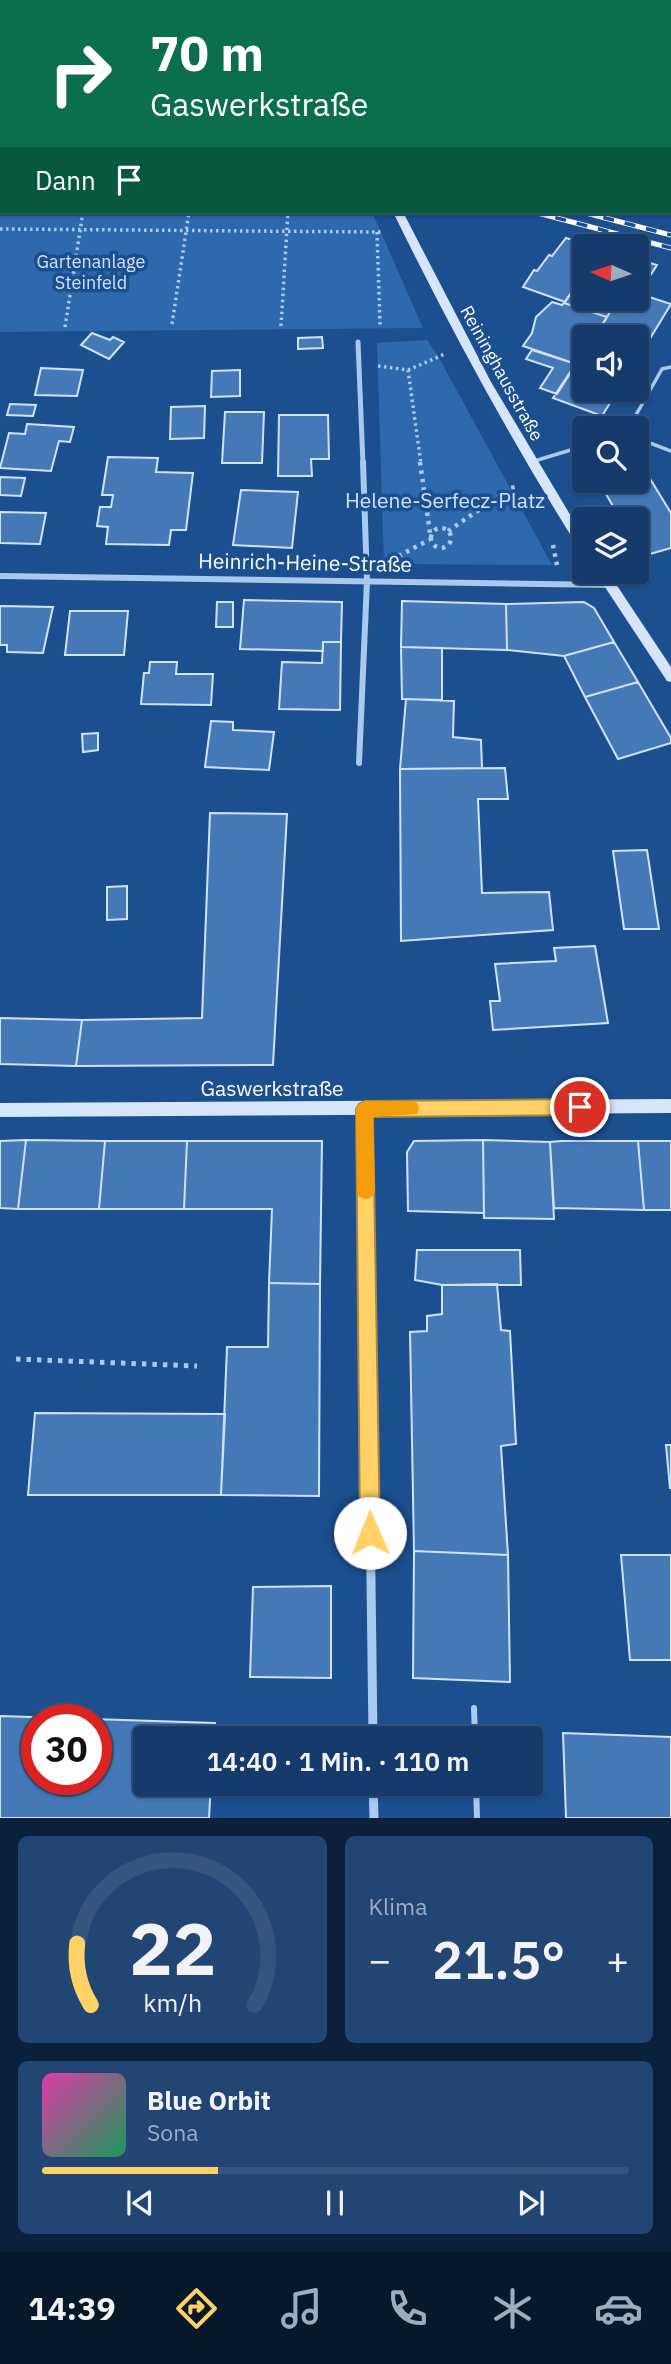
<!DOCTYPE html>
<html lang="de">
<head>
<meta charset="utf-8">
<style>
	body { margin:0; font-family:"IBM Plex Sans",sans-serif; background:#214673; color:#f1f3f6; height:100vh; display:flex; flex-direction:column; font-size:26px; white-space:nowrap }
	* { box-sizing:border-box; margin:0 }
	p { font-size:23px; color:#9dadc1 }
	.icon { flex:none; width:38px; height:38px; fill:none; stroke:currentColor; stroke-width:2; stroke-linecap:round; stroke-linejoin:round }
	.map { position:relative; height:1818px; overflow:hidden }
	.drawer { display:flex; flex-direction:column; gap:18px; padding:18px; background:#0b203b; flex:1 }
	.drawer>* { flex:none }
	.guide { position:absolute; left:0px; top:0px; width:672px; height:214px; box-shadow:0 2px 5px #0004,0 0 0 2px #33557e; background:#0b6e4f; color:#fff; overflow:hidden }
	.needle { width:46px; rotate:273deg }
	.buttons { position:absolute; left:572px; top:234px; display:grid; gap:14px }
	.buttons a { display:grid; place-items:center; width:77px; height:77px; border-radius:7px; background:#143b6b; box-shadow:0 2px 5px #0004,0 0 0 2px #33557e; font-size:35px }
	.speed { position:absolute; left:21px; top:1704px; display:flex; gap:14px; font-size:35px; font-weight:700; text-align:center }
	.speed>* { display:grid; place-content:center; width:91px; height:91px; border-radius:50%; background:#143b6b; box-shadow:0 2px 5px #0004,0 0 0 2px #33557e; line-height:1 }
	.speed .limit { border:10px solid #d22; background:#fff; color:#111 }
	.pin { position:absolute; display:grid; place-items:center; width:60px; height:60px; color:#fff; margin:-30px; border:4px solid #fff; border-radius:50%; box-shadow:0 2px 7px #0007 }
	.me { position:absolute; width:77px; margin:-38px; rotate:359deg; stroke-linejoin:round; filter:drop-shadow(0 0 5px #0008) }
	.turn { display:flex; align-items:center; gap:24px; height:147px; padding:0 35px; font-size:32px }
	.turn .icon { width:91px; height:91px; stroke-width:2.5 }
	.turn b { display:block; font-size:49px; line-height:60px }
	.then { display:flex; align-items:center; height:66px; padding:0 35px; background:#0003; gap:14px; font-size:26px }
	.big { font-size:52px; font-weight:600; line-height:1.1 }
	.drawer .card { flex:1; display:flex; flex-direction:column; justify-content:center; gap:10px; min-width:0; padding:0 24px; border-radius:10px; background:#214673 }
	.drawer .dial { align-items:center; gap:0 }
	.dial svg { height:182px; overflow:visible; fill:none; stroke:#33557e; stroke-width:7; stroke-linecap:round; text-anchor:middle }
	.dial text { fill:#f1f3f6; stroke:none }
	.song { display:flex; align-items:center; gap:21px }
	.cover { width:84px; height:84px; border-radius:10px; background:linear-gradient(135deg,hsl(320 70% 55%),hsl(150 70% 35%)) }
	.played { height:7px; border-radius:4px; background:linear-gradient(90deg,#ffd166 30%,#33557e 30%) }
	.keys { display:flex; justify-content:space-around; direction:ltr }
	.heat { display:flex; justify-content:space-between; align-items:center; font-size:38px; direction:ltr }
	.drawer .tiles { flex:1; display:grid; gap:18px; grid-template-columns:1fr 1fr }
	.card:last-child { grid-column:span 2 }
	.trip { position:absolute; left:133px; top:1726px; width:410px; height:70px; border-radius:7px; background:#143b6b; box-shadow:0 2px 5px #0004,0 0 0 2px #33557e; font-weight:600; line-height:70px; text-align:center }
	.tab-bar { display:flex; height:112px; justify-content:space-around; align-items:center; background:#08182b; color:#9dadc1 }
	.tab-bar .icon { width:49px; height:49px }
	.tab-bar .current { color:#ffd166 }
	.tab-bar b { font-size:32px; color:#f1f3f6 }
	.map>svg:first-child { display:block }
</style>
</head>
<body>
<div class="map">
<svg width="671" height="1818" viewBox="0 0 671 1818">
	<rect width="100%" height="100%" fill="#1b4f8f"/>
	<path fill="#2e69ad" d="M0,0H230L231,2H2L0,20Z
		M0,108L2,212H372L423,328L0,332Z
		M427,340L438,356L552,565L384,564L377,343Z"/>
	<path fill="#4478b7" stroke="#cfe3fa" stroke-width="2" fill-rule="evenodd" d="M566,238L596,247H584V274L565,302L523,287L534,270L537,271L549,255L552,256Z
		M637,259L657,265L639,293H637Z
		M584,274V299H618L607,317L564,303Z
		M637,293L671,304L637,360V338H594L618,299H637Z
		M552,302L562,305L564,303L607,317L594,338H584V351L576,364L523,346L532,333L536,317Z
		M92,333L110,340L113,337L124,342L109,359L81,345Z
		M322,337L323,348L298,349V338Z
		M532,350L576,364L557,394L540,388L553,368L526,359Z
		M584,351V390H618L602,416L553,398Z
		M41,368L83,370L77,396L35,395Z
		M240,370V396L211,397L212,371Z
		M10,404L36,405L33,416L7,415Z
		M205,406L204,438L170,439L171,407Z
		M225,412H264L262,463H222Z
		M279,415H328L329,459H311L312,476H278Z
		M27,424L74,427L70,442L59,441L51,471L0,468L9,433L25,434Z
		M108,457L158,458L156,472L193,473L186,530H171L169,545L106,544L108,527L97,526L100,507H111L113,495H102Z
		M0,477L25,478L21,496L0,495Z
		M649,477L671,513V548L643,556L637,547V520H621L603,489Z
		M241,490L298,492L292,548L233,545Z
		M0,512L46,513L40,544L0,543Z
		M244,600L342,602L341,642H323V651L240,649Z
		M402,601L506,604L507,650L401,647Z
		M217,602H233V627H216Z
		M584,602L594,608L614,642L564,656L507,650L506,604Z
		M0,606L53,607L43,653L7,652V645H0Z
		M70,611H128L124,655H65Z
		M323,642H341L340,710L279,709L282,662L322,663Z
		M614,642L638,682L585,697L564,656Z
		M401,647L442,648V700L402,699Z
		M150,662H177L176,674H213L211,705L141,704L144,673H149Z
		M638,682L671,738V743L618,759L585,697Z
		M406,699L454,701L453,737L481,740L482,768L400,769Z
		M211,721L233,722V730L274,732L269,770L205,767Z
		M98,733V750L83,752L82,734Z
		M505,768L508,799H478L482,893L549,892L553,930L401,941L400,769Z
		M210,813L287,814L273,1065L76,1066L82,1020L202,1018Z
		M647,850L659,929H624L613,851Z
		M127,886V919L107,920V887Z
		M595,946L608,1023L493,1030L490,1001H500L495,964L556,961L554,948Z
		M0,1018L82,1020L76,1066L0,1064Z
		M26,1140L18,1209L0,1208V1141Z
		M26,1140L105,1141L99,1209H18Z
		M483,1140L484,1213L408,1211L407,1152L414,1141Z
		M483,1140L550,1142L554,1219L484,1218Z
		M105,1141H187L184,1209H99Z
		M187,1141H322L320,1284L269,1283L272,1209H184Z
		M561,1141H638L644,1210L554,1208L550,1142Z
		M638,1141H671V1210H644Z
		M417,1250H520L521,1285H442L415,1280Z
		M269,1283L320,1284L319,1496L221,1495L227,1347H268Z
		M497,1284L501,1330L510,1331L516,1444L501,1446L508,1555L414,1551L410,1332L427,1331V1316L442,1314V1285Z
		M35,1413L225,1414L221,1495H28Z
		M666,1445H671V1488H670Z
		M414,1551L508,1555L510,1682L413,1678Z
		M621,1555H671V1660H630Z
		M331,1586V1678L250,1677L253,1587Z
		M0,1716L215,1723L214,1738H145V1783H211L209,1818H0ZM37,1720H96V1780H37Z
		M563,1733L671,1737V1818H566Z"/>
	<g fill="none" stroke-linecap="round" stroke-linejoin="round">
		<path stroke="#a9c9ee" stroke-width="3.5" stroke-dasharray="2.5 3.5" stroke-linecap="butt" d="M0,229L381,232
			M377,232L380,325
			M172,324L189,212
			M281,326L288,212
			M65,327L83,212
			M378,366L408,370L421,464
			M408,370L445,354"/>
		<path stroke="#a9c9ee" stroke-width="4.5" stroke-dasharray="3.5 5" stroke-linecap="butt" d="M420,462L430,533
			M431 538a10 10 0 1 1 20 0a10 10 0 1 1-20 0Z
			M448,531L511,488L519,486
			M553,545L557,565
			M391,560L429,540"/>
		<path stroke="#a9c9ee" stroke-width="5" stroke-dasharray="4.5 6" stroke-linecap="butt" d="M16,1359L197,1366"/>
		<path stroke="#a9c9ee" stroke-width="3.5" d="M628,429L662,369L671,367
			M637,438L671,451
			M531,462L584,446"/>
		<path stroke="#a9c9ee" stroke-width="6" d="M474,1708L475,1738
			M476,1783L477,1818"/>
		<path stroke="#a9c9ee" stroke-width="5" d="M358,342L363,464"/>
		<path stroke="#a9c9ee" stroke-width="6" d="M0,576L609,585
			M359,763L367,581L363,462"/>
		<path stroke="#a9c9ee" stroke-width="9" d="M365,1109L373,1738
			M373,1783L374,1818"/>
		<path fill="#d6e6fa" fill-rule="evenodd" d="M267,0H277V2H268Z
			M393,212H403L491,382L584,538V551L580,550C511,441 450,328 393,212Z
			M595,572H608L671,667V682L667,681Z
			M671,1099V1113L0,1117V1103Z"/>
		<g stroke="#fff" stroke-width="5">
			<path id="rail" d="M534,212L671,248
				M582,212L671,235"/>
		</g>
		<use href="#rail" stroke="#1b4f8f" stroke-width="3.5" stroke-dasharray="11" stroke-linecap="butt"/>
	</g>
	<path fill="#ffd166" stroke="#a68842" stroke-width="2" d="M580,1099L586,1102L589,1107L586,1113L580,1115L373,1117L380,1533L377,1540L370,1543L363,1540L360,1533L356,1109L359,1104L365,1101Z"/>
	<path fill="#f59e0b" d="M365,1101H411L417,1103L419,1109L417,1114L373,1117L375,1191L372,1197L366,1199L359,1197L357,1191L356,1109L359,1104Z"/>
	<g text-anchor="middle" dominant-baseline="central" stroke-width="7" stroke-linejoin="round" paint-order="stroke">
		<g font-size="18" fill="#cfe3fa" stroke="#1b4f8f">
			<text x="91" y="261">Gartenanlage<tspan x="91" dy="21">Steinfeld</tspan></text>
		</g>
		<g font-size="18" fill="#fff" stroke="#1b4f8f">
			<text transform="translate(502 373) rotate(61)">Reininghausstraße</text>
		</g>
		<g font-size="21" fill="#cfe3fa" stroke="#1b4f8f">
			<text x="445" y="500">Helene-Serfecz-Platz</text>
		</g>
		<g font-size="21" fill="#fff" stroke="#1b4f8f">
			<text transform="translate(305 562) rotate(1)">Heinrich-Heine-Straße</text>
			<text x="272" y="1088">Gaswerkstraße</text>
		</g>
	</g>
</svg>
<div class="buttons">
<a><svg class="needle" viewBox="-14 -14 28 28"><path d="M0-13l5 13h-10z" fill="#e53935"/><path d="M0 13l5-13h-10z" fill="#9dadc1"/></svg></a>
<a><svg class="icon" aria-label="sound" viewBox="0 0 24 24"><path d="M4 9h4l5-4v14l-5-4H4zM17 9q2 3 0 6"/></svg></a>
<a><svg class="icon" aria-label="search" viewBox="0 0 24 24"><circle cx="10" cy="10" r="6"/><path d="M15 15l6 6"/></svg></a>
<a><svg class="icon" aria-label="layers" viewBox="0 0 24 24"><path d="M12 4l9 5-9 5-9-5zM3 14l9 5 9-5"/></svg></a>
</div>
<div class="speed"><div class="limit">30</div></div>
<div class="pin" style="left:580px;top:1107px;background:#d93025"><svg class="icon" aria-label="arrive" viewBox="0 0 24 24"><path d="M6 21V4h12l-3 4 3 4H6"/></svg></div>
<svg class="me" style="left:370px;top:1533px" viewBox="-20 -20 40 40"><circle r="19" fill="#fff"/><path d="M0-13L10 11 0 6-10 11z" fill="#ffd166"/></svg>
<div class="trip">14:40 · 1 Min. · 110 m</div>
<div class="guide">
<div class="turn"><svg class="icon" aria-label="right" viewBox="0 0 24 24"><path d="M7 20v-9h11M14 6l5 5-5 5"/></svg><div><b>70 m</b>Gaswerkstraße</div></div>
<div class="then">Dann<svg class="icon" aria-label="arrive" viewBox="0 0 24 24"><path d="M6 21V4h12l-3 4 3 4H6"/></svg></div>
</div>
</div>
<section class="drawer">
<div class="tiles">
<div class="card dial"><svg viewBox="0 0 100 80">
<path d="M14 69A42 42 0 1 1 86 69"/>
<path d="M14 69A42 42 0 0 1 8 42" stroke="#ffd166"/>
<text x="50" y="56" font-size="32" font-weight="700">22</text>
<text x="50" y="72" font-size="11">km/h</text>
</svg></div>
<div class="card"><p>Klima</p>
<div class="heat"><a>−</a><b class="big">21.5°</b><a>+</a></div>
</div>
<div class="card">
<div class="song"><i class="cover"></i><div><b>Blue Orbit</b><p>Sona</p></div></div>
<div class="played"></div>
<div class="keys"><svg class="icon" aria-label="previous" viewBox="0 0 24 24"><path d="M18 5L8 12l10 7zM5 5v14"/></svg><svg class="icon" aria-label="pause" viewBox="0 0 24 24"><path d="M8 5v14M16 5v14"/></svg><svg class="icon" aria-label="next" viewBox="0 0 24 24"><path d="M6 5l10 7-10 7zM19 5v14"/></svg></div>
</div>
</div>
</section>
<nav class="tab-bar">
<b>14:39</b>
<svg class="icon current" aria-label="directions" viewBox="0 0 24 24"><path d="M12 3l9 9-9 9-9-9zM9 14v-3h6M13 9l2 2-2 2"/></svg>
<svg class="icon" aria-label="music" viewBox="0 0 24 24"><path d="M9 18V5l10-2v13"/><circle cx="6" cy="18" r="3"/><circle cx="16" cy="16" r="3"/></svg>
<svg class="icon" aria-label="phone" viewBox="0 0 24 24"><path d="M5 4h4l2 5-3 2q2 4 5 5l2-3 5 2v4C11 20 4 13 5 4z"/></svg>
<svg class="icon" aria-label="climate" viewBox="0 0 24 24"><path d="M12 3v18M4 7l16 10M4 17L20 7"/></svg>
<svg class="icon" aria-label="car" viewBox="0 0 24 24"><path d="M5 17H2v-5l4-1 3-4h7l3 4 3 1v5h-3M9 17h6M6 11h13"/><circle cx="7" cy="17" r="2"/><circle cx="17" cy="17" r="2"/></svg>
</nav>
</body>
</html>
